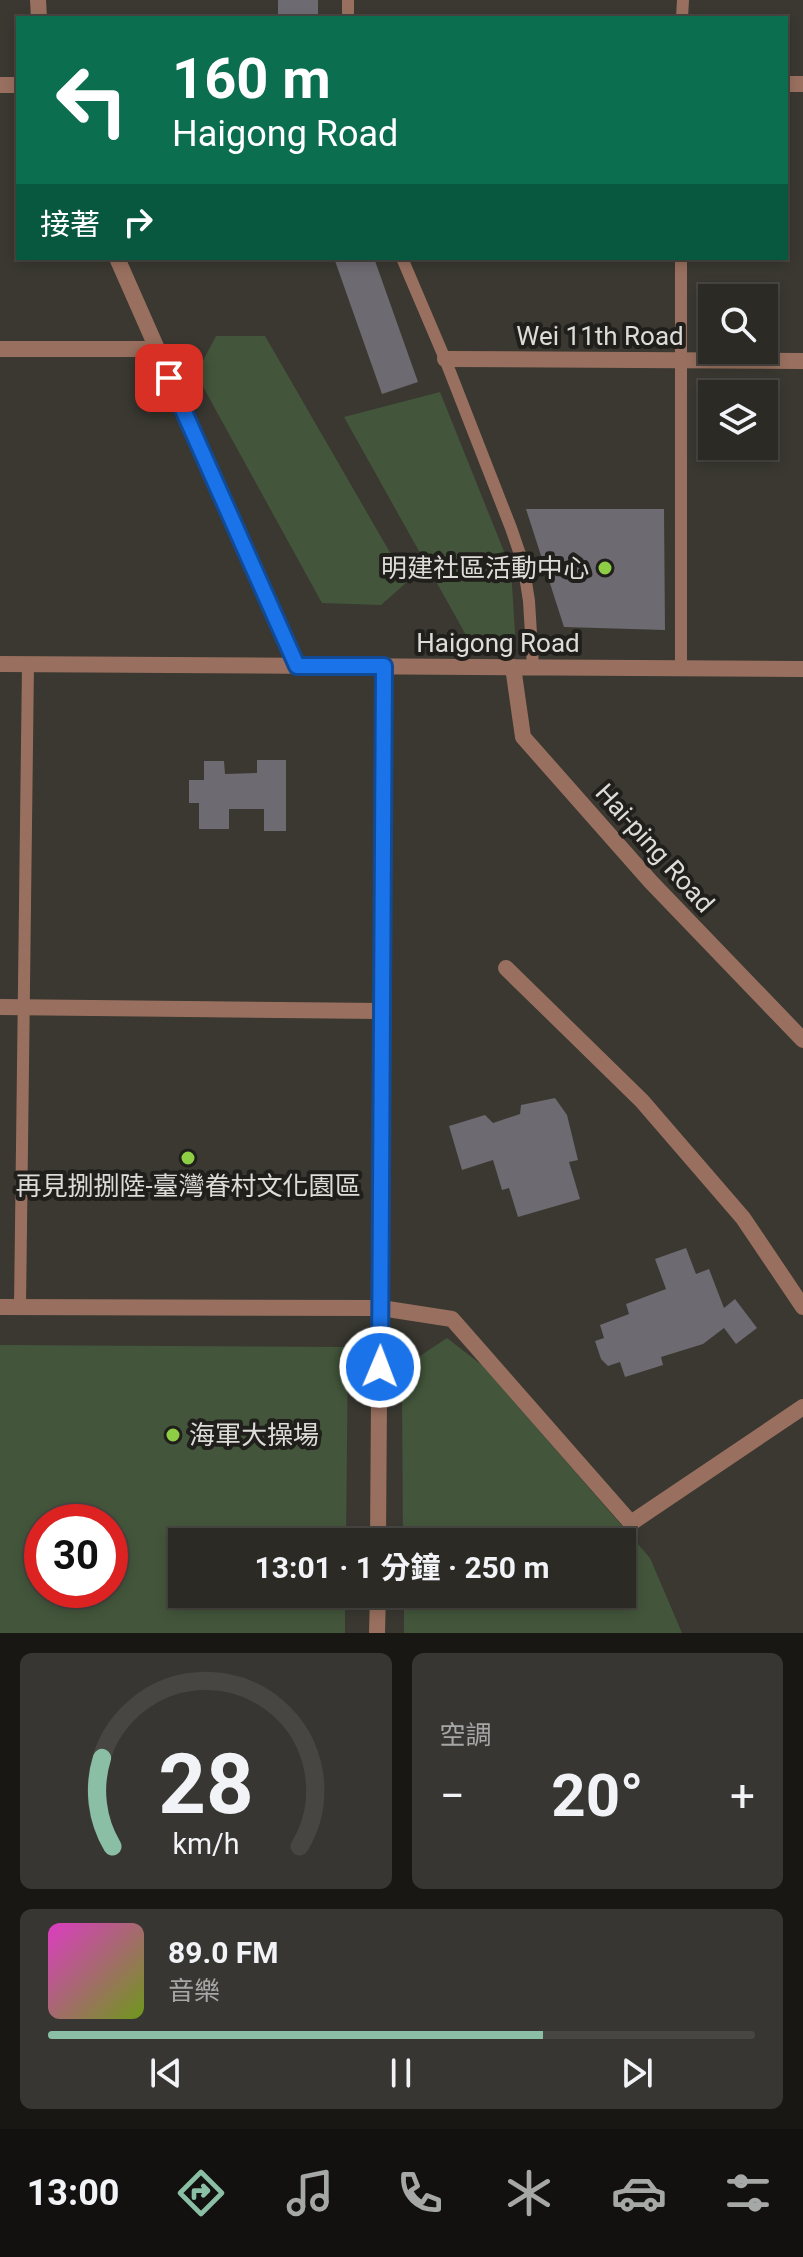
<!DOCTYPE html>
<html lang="zh-TW">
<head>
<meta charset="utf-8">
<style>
	body { margin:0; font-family:Roboto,"Noto Sans TC",sans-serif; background:#383632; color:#f1f3f6; height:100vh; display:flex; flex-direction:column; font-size:30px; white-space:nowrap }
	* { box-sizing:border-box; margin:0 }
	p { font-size:26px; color:#a6a7a7 }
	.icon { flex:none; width:44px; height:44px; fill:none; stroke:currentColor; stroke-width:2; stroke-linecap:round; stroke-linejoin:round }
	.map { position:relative; height:1633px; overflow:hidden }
	.drawer { display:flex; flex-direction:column; gap:20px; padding:20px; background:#181714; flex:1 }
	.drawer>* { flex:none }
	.guide { position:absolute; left:16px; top:16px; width:772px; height:244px; border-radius:0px; box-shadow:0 4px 12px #0003,0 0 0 2px #484642; background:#0b6e4f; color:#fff; overflow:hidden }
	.buttons { position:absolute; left:698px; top:284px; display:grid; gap:16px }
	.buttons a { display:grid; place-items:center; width:80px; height:80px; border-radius:0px; background:#2c2a25; box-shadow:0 4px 12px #0003,0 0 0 2px #484642; font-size:40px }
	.speed { position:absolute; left:24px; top:1504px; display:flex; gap:16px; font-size:40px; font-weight:700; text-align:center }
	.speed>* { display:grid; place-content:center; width:104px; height:104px; border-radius:50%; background:#2c2a25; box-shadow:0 4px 12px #0003,0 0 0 2px #484642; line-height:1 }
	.speed .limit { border:12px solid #d22; background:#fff; color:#111 }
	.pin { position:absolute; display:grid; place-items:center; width:68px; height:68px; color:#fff; margin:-34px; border-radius:16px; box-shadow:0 4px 12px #0006 }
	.me { position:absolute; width:88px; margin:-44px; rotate:1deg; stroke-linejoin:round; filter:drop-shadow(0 0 6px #0008) }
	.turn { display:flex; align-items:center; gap:28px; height:168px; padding:0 24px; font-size:36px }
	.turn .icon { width:104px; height:104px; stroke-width:2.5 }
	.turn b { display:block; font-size:56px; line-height:68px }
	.then { display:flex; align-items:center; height:76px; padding:0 24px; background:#0003; gap:16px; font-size:30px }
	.big { font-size:60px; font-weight:700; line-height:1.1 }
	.drawer .widget { flex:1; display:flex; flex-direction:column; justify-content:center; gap:12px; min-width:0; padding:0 28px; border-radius:12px; background:#383632 }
	.drawer .dial { align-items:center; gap:0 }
	.dial svg { height:208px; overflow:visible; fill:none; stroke:#484642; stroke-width:7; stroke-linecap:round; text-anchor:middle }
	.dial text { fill:#f1f3f6; stroke:none }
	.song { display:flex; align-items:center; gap:24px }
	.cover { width:96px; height:96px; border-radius:12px; background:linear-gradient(135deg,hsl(310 70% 55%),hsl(80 70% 35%)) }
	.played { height:8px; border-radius:4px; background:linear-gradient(90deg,#8abfa5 70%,#484642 70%) }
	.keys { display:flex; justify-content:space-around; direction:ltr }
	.heat { display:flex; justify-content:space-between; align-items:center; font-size:44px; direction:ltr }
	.drawer .tiles { flex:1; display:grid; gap:20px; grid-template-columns:1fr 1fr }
	.widget:last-child { grid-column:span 2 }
	.trip { position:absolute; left:168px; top:1528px; width:468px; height:80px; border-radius:0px; background:#2c2a25; box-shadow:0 4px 12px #0003,0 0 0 2px #484642; font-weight:700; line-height:80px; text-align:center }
	.menu { display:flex; height:128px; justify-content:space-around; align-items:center; background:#12110f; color:#a6a7a7 }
	.menu .icon { width:56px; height:56px }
	.menu .selected { color:#8abfa5 }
	.menu b { font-size:36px; color:#f1f3f6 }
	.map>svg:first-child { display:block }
</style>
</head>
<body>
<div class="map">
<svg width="803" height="1633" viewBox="0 0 803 1633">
	<rect width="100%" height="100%" fill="#3a3831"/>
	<path fill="#43563b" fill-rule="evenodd" d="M216,336H265L407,582L381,605L322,603L196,374Z
		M440,392L511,569L516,649L471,644L344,417Z
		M447,1338L483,1366L650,1558L682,1633H404V1594H622V1542H403L402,1389L417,1358Z
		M0,1345L348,1347L346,1542H182V1594H345V1633H0ZM110,1522V1590H42V1522Z"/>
	<path fill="#6d6a71" d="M278,0H318V18H278Z
		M334,258H374L418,382L382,394Z
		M526,509H664L665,630L564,627Z
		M257,760H286V831H264V809H229V829H199V803H189V780H204V761H224L225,774L257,773Z
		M555,1098L567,1115L578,1160L569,1162L580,1199L518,1217L509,1188L502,1190L493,1160L462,1170L449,1126L485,1115L493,1123L520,1114L521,1105Z
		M686,1248L696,1274L709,1269L724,1308L735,1299L757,1328L736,1344L724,1328L703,1344L661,1357L663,1365L625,1377L620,1362L608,1366L601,1359L595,1341L604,1338L600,1325L629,1314L626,1304L666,1289L655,1259Z"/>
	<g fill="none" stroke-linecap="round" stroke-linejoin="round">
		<path stroke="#99705f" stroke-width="12" d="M348,0V18
			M682,18L683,0
			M402,258L445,359L511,528L523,563L529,601L533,667
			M681,667V258
			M20,1307L28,664"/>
		<path stroke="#99705f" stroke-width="16" d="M38,0L39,18
			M786,84H803
			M0,85H18
			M117,258L297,666
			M0,349H156
			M445,359L803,361
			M0,664L803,669
			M513,667L523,737L651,882L803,1040
			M506,968L642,1101L743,1218L803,1307
			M0,1007L381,1011
			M0,1307L381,1308L452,1319L631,1523L803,1407
			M378,1542L384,666
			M377,1633L378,1594"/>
	</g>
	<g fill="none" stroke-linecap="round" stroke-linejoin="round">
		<g stroke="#114b97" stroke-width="20">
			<path id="route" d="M169,378L297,666H384L380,1367"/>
		</g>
		<use href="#route" stroke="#1a73e8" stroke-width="14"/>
	</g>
	<g fill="#8dce44" stroke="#201f1c" stroke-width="3">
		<circle cx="605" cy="568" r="8"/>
		<circle cx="188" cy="1158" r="8"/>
		<circle cx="173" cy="1435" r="8"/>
	</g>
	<g text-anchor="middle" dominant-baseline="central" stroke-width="8" stroke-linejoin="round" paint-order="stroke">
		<g font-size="26" fill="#dddcd8" stroke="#201f1c">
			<text x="600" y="336">Wei 11th Road</text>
			<text x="498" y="643">Haigong Road</text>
			<text transform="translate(655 848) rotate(48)">Hai-ping Road</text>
		</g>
		<g font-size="26" fill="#dddcd8" stroke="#201f1c" text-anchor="end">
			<text x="589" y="568">明建社區活動中心</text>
			<text x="188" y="1186" text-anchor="middle">再見捌捌陸-臺灣眷村文化園區</text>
			<text x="189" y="1435" text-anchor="start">海軍大操場</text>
		</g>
	</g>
</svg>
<div class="buttons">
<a><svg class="icon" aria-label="search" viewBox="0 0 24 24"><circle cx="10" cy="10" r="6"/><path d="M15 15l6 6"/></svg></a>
<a><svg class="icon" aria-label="layers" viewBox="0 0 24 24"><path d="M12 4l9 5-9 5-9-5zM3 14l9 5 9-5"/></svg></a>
</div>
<div class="speed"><div class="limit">30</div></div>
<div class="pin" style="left:169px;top:378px;background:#d93025"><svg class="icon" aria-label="arrive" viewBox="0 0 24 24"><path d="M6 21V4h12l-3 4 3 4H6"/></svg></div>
<svg class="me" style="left:380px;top:1367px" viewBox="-20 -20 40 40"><circle r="17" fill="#1a73e8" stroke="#fff" stroke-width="3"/><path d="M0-11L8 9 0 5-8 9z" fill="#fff"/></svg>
<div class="trip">13:01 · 1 分鐘 · 250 m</div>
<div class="guide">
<div class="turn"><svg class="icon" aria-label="left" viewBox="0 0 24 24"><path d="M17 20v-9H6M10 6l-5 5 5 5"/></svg><div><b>160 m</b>Haigong Road</div></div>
<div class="then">接著<svg class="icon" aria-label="right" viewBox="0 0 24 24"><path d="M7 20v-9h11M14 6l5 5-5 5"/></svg></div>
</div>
</div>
<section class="drawer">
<div class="tiles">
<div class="widget dial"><svg viewBox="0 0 100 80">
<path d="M14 69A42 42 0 1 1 86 69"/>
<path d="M14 69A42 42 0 0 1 10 35" stroke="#8abfa5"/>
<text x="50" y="56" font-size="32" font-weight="700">28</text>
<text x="50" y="72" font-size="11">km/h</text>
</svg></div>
<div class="widget"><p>空調</p>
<div class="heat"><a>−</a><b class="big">20°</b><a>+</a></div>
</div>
<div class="widget">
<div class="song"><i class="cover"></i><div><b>89.0 FM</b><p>音樂</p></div></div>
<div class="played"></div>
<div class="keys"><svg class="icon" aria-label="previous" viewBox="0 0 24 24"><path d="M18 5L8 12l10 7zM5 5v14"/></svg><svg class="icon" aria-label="pause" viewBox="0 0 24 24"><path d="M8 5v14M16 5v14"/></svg><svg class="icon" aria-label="next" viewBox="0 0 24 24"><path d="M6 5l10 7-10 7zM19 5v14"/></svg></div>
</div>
</div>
</section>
<nav class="menu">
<b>13:00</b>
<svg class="icon selected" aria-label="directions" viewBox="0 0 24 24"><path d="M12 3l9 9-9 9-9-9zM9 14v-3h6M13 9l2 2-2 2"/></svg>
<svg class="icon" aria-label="music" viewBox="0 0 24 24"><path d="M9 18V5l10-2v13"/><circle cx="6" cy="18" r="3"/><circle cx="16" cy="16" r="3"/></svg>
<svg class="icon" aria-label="phone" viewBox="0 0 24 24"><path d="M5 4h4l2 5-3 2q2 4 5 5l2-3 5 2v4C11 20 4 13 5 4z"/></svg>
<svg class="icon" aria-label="climate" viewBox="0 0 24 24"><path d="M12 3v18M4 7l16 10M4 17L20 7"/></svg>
<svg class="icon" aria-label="car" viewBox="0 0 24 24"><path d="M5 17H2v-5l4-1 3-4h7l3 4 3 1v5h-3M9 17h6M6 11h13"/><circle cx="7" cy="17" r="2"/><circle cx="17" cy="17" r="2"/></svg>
<svg class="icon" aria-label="filters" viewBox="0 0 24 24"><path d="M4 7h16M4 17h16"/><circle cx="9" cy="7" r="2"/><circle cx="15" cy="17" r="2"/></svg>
</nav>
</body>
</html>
